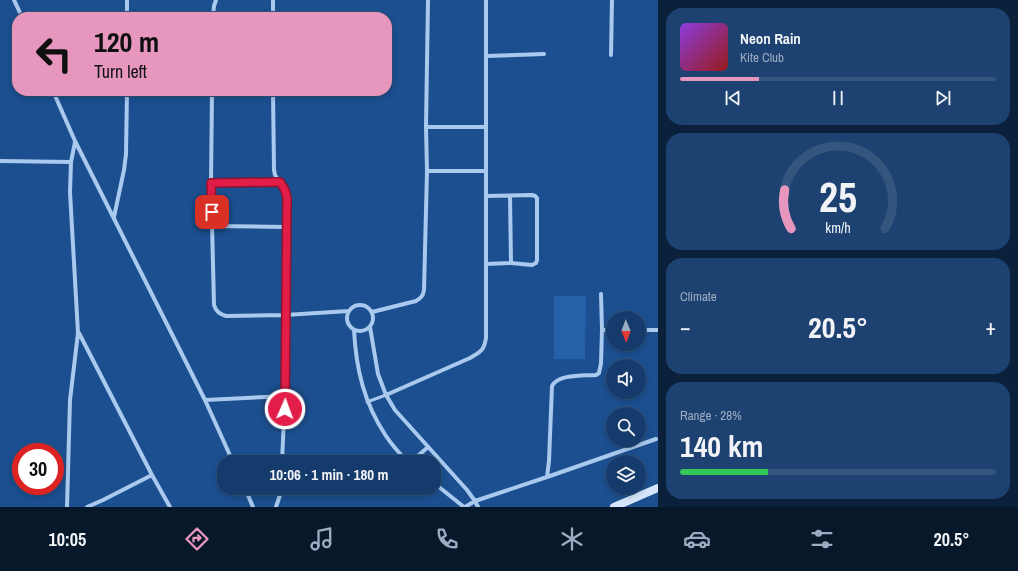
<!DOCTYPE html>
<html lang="en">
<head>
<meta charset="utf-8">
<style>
	body { margin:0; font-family:"Archivo Narrow",sans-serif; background:#1d4271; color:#f1f3f6; height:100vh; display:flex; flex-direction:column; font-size:15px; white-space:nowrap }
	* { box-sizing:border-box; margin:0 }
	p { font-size:13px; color:#9dadc1 }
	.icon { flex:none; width:22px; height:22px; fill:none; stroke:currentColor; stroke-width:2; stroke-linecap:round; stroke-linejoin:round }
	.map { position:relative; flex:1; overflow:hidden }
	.drawer { display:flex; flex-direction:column; gap:8px; padding:8px; background:#0b203b; width:360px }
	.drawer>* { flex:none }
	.guide { position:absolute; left:12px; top:12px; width:380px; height:84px; border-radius:16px; box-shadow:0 2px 6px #0003,0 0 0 1px #33557e; background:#e797bd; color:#111; overflow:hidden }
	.needle { width:26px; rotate:179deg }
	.controls { position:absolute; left:606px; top:311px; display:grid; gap:8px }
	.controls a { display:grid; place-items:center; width:40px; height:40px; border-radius:50%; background:#143b6b; box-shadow:0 2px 6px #0003,0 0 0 1px #33557e; font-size:20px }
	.speed { position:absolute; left:12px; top:443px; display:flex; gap:8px; font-size:20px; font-weight:700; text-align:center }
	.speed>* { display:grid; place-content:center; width:52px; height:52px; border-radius:50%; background:#143b6b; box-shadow:0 2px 6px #0003,0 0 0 1px #33557e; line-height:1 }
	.speed .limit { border:6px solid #d22; background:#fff; color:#111 }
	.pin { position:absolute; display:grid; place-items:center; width:34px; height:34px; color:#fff; margin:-17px; border-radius:8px; box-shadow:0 2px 6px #0006 }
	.me { position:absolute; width:44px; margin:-22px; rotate:2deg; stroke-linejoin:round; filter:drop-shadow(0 0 3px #0008) }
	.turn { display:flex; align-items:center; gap:14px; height:84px; padding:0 16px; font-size:18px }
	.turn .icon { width:52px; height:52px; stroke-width:2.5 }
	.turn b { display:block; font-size:28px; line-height:34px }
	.big { font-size:30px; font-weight:800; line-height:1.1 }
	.drawer .card { flex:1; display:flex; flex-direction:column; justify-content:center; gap:6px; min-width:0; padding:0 14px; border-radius:16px; background:#1d4271 }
	.drawer .dial { align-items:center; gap:0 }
	.dial svg { height:104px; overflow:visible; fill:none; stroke:#33557e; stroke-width:7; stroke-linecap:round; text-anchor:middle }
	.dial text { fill:#f1f3f6; stroke:none }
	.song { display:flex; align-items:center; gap:12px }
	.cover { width:48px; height:48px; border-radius:6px; background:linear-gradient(135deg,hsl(270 70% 55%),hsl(0 70% 35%)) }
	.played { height:4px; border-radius:2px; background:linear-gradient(90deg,#e797bd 25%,#33557e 25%) }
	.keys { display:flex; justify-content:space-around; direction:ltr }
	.heat { display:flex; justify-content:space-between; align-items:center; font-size:22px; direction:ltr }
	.charge { height:6px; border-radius:3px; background:linear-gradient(90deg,#34c759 28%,#33557e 0) }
	.trip { position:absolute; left:217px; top:455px; width:224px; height:40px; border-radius:16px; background:#143b6b; box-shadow:0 2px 6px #0003,0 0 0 1px #33557e; font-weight:800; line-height:40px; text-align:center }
	.menu { display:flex; height:64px; justify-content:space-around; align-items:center; background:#08182b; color:#9dadc1 }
	.menu .icon { width:28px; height:28px }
	.menu .on { color:#e797bd }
	.menu b { font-size:18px; color:#f1f3f6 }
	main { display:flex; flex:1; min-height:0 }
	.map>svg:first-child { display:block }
</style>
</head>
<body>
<main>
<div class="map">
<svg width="658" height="507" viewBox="0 0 658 507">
	<rect width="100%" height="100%" fill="#1b4f8f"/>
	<path fill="#2461a8" d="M554,296H586L585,359H554Z"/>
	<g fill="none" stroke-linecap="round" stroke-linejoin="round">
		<path stroke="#a9c9ee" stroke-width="3" d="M367,402L386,395"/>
		<path stroke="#a9c9ee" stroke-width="4" d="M14,0L22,17
			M273,0V17
			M127,17V0
			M213,17L214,6L216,0
			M611,55L612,0
			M486,56L544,54
			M53,91L75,141L205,400L233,462
			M212,91L211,183L214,305C216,312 220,314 226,316L285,315L349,311
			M273,91L274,170L275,175L285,190L287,198L285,315V396L282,462
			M426,127H486
			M0,161L71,162
			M427,171H486
			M211,183L280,182
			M510,196L511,263
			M114,217L124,170L126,154L127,91
			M212,226L286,227
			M486,264L511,263L532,265L536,263L537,260V198L535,196L532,195L486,196
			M347 318a13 13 0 1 1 26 0a13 13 0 1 1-26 0Z
			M372,312L416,301C421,298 423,296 424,290L427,171L426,127L428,0
			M370,327L378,374L386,395L395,410L467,490L475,501L478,507
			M354,330C356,369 364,403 386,436C392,445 400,454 408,462
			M602,330H613
			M639,330H658
			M79,333L152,475L170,507
			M386,395L470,358C480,352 484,351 486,338V0
			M205,400L285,396
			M411,462L428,447
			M547,477L656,439
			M434,483L464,507
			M245,488L253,507
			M67,507L70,400L78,333L70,192L71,162L75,142
			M87,507L103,500L152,475
			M276,507L281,492V488
			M465,507L475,501L547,477L549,461L552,386C558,374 583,376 596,375L599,373L601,363L602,330L601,294"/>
		<path stroke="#d6e6fa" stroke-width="8" d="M614,507L658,488"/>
	</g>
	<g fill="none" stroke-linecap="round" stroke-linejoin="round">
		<g stroke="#92132f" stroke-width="10">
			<path id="route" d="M212,212L211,183L280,182L285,190L287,198L285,409"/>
		</g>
		<use href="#route" stroke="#e11d48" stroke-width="7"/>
	</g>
</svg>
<div class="controls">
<a><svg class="needle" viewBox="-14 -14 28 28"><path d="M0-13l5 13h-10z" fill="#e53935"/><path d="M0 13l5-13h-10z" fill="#9dadc1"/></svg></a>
<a><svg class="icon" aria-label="sound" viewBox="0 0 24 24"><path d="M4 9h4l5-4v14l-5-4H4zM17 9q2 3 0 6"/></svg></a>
<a><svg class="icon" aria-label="search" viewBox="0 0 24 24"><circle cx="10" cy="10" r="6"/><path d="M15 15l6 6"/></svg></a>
<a><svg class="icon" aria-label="layers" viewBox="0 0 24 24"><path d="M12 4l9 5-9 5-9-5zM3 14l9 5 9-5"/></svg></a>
</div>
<div class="speed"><div class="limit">30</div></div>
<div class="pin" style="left:212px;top:212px;background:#d93025"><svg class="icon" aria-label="arrive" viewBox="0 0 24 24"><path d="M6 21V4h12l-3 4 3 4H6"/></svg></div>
<svg class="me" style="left:285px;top:409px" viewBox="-20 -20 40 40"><circle r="17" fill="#e11d48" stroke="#fff" stroke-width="3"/><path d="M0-11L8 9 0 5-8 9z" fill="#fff"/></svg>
<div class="trip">10:06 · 1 min · 180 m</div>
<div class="guide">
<div class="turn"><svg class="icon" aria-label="left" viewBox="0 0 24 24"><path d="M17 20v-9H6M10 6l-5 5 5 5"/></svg><div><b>120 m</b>Turn left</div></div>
</div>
</div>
<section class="drawer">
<div class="card">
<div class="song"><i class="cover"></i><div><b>Neon Rain</b><p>Kite Club</p></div></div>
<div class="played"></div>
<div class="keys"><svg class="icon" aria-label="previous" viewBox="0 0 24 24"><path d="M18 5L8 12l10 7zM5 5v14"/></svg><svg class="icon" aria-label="pause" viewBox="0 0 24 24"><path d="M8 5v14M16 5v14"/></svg><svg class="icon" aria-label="next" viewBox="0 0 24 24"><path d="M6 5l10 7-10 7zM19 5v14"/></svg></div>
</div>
<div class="card dial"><svg viewBox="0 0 100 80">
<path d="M14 69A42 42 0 1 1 86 69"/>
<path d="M14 69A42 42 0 0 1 9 39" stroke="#e797bd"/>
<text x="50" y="56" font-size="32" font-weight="700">25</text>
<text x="50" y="72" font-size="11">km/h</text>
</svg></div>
<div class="card"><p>Climate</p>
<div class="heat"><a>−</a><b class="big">20.5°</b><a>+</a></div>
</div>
<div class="card"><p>Range · 28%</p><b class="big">140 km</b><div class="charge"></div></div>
</section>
</main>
<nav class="menu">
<b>10:05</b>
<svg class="icon on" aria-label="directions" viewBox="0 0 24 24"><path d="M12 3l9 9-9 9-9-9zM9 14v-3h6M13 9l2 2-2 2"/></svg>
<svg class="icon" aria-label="music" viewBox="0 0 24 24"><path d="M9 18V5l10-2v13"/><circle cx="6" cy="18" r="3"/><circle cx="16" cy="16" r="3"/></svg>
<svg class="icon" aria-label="phone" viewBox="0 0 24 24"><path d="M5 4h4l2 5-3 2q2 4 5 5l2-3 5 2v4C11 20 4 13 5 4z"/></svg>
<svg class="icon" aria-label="climate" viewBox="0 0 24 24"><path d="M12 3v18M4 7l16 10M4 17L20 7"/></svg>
<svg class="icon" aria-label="car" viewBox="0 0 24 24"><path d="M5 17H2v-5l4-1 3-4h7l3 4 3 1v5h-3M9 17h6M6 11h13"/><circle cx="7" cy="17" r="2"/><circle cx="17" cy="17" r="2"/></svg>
<svg class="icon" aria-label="filters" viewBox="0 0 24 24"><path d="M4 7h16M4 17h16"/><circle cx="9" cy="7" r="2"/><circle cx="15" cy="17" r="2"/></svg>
<b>20.5°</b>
</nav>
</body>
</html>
